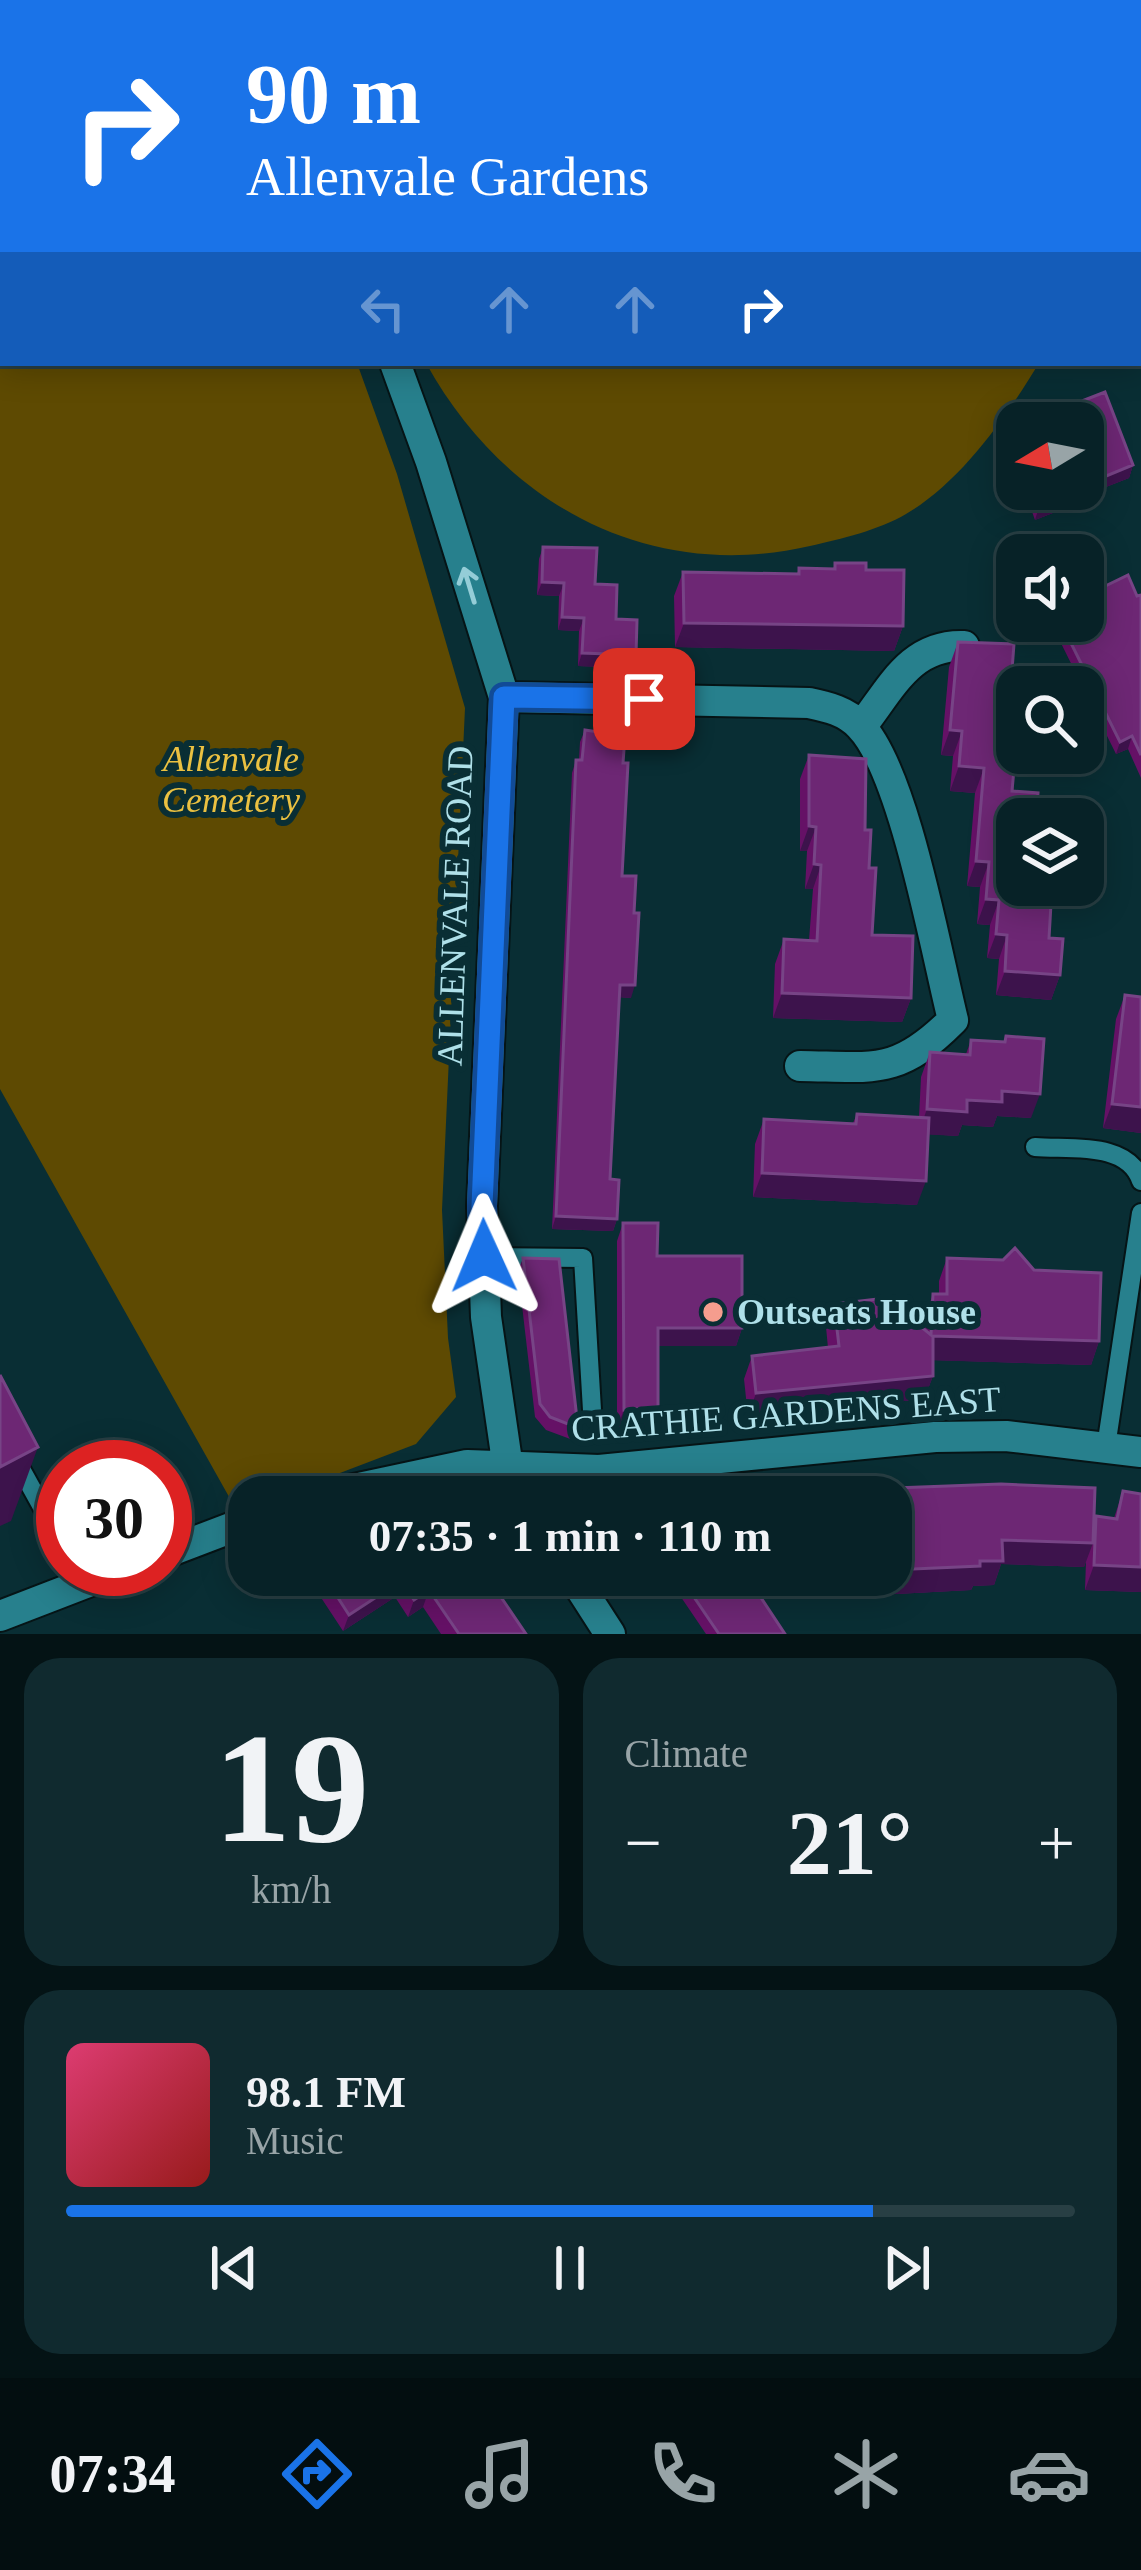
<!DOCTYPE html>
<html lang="en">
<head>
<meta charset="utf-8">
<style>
	body { margin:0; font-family:Georgia,serif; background:#102a2f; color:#f1f3f6; height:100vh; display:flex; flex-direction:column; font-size:45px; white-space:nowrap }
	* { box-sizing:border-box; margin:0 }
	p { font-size:39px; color:#98a4a7 }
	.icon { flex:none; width:66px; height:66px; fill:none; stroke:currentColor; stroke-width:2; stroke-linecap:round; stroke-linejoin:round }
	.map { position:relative; height:1634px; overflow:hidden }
	.details { display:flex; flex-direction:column; gap:24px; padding:24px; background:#041315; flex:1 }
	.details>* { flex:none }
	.hud { position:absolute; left:0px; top:0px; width:1143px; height:366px; box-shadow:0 6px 30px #0003,0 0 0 3px #283f44; background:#1a73e8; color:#fff; overflow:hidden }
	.needle { width:78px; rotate:260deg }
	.fabs { position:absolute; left:996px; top:402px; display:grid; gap:24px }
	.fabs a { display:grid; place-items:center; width:108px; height:108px; border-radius:24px; background:#072227; box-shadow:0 6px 30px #0003,0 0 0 3px #283f44; font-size:60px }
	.speed { position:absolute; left:36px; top:1440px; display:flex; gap:24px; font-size:60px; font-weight:700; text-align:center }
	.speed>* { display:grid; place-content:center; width:156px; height:156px; border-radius:50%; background:#072227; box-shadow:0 6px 30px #0003,0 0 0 3px #283f44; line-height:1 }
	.speed .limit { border:18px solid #d22; background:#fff; color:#111 }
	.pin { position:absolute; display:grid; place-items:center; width:102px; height:102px; color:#fff; margin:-51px; border-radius:24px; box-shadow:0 6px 18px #0006 }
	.me { position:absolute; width:132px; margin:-66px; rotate:359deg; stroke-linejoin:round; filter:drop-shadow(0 0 9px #0008) }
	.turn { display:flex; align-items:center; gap:42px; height:252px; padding:0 48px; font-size:54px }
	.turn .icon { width:156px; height:156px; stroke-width:2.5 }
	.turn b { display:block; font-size:84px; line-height:102px }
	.lanes { display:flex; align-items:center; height:114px; padding:0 48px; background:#0003; justify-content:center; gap:60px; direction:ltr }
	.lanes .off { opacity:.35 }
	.big { font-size:90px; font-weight:700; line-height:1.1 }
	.details .card { flex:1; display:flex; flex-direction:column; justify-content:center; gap:18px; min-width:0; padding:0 42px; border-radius:36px; background:#102a2f }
	.details .dial { align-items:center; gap:0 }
	.dial b { font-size:156px; line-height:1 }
	.song { display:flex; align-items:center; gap:36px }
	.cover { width:144px; height:144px; border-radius:18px; background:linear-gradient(135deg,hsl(340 70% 55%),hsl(0 70% 35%)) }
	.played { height:12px; border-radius:6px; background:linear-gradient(90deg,#1a73e8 80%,#283f44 80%) }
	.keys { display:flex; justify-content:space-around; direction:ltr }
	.heat { display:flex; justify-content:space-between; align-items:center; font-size:66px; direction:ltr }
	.details .tiles { flex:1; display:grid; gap:24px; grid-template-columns:1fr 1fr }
	.card:last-child { grid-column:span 2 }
	.trip { position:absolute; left:228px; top:1476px; width:684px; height:120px; border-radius:36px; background:#072227; box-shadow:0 6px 30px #0003,0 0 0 3px #283f44; font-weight:700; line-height:120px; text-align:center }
	.tab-bar { display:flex; height:192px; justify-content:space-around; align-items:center; background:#030e10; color:#98a4a7 }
	.tab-bar .icon { width:84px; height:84px }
	.tab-bar .selected { color:#1a73e8 }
	.tab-bar b { font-size:54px; color:#f1f3f6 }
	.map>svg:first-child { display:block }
</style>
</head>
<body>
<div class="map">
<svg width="1141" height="1634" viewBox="0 0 1141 1634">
	<rect width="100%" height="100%" fill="#092e34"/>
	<path fill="#5e4a02" d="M0,0L22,3H3V363H357L397,474L465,708L442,1210L448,1338L456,1397L416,1444L277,1497H249V1507L237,1511L0,1089Z
		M107,0H1035V3H111Z
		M426,363H1039C1007,416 961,482 906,514C879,530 841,539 810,546C650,583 504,505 426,363Z"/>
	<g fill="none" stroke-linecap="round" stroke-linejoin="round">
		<g stroke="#061416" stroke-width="22">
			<path id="lane" d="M1035,1147C1070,1150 1128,1141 1141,1181
				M484,1257L583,1258L592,1410
				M0,1431L63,1545
				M1106,1447L1141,1213"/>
		</g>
		<g stroke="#061416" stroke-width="34">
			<path id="street" d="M63,0L66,3
				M395,363L431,462L504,697L482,1206L486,1317L508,1468L520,1497
				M504,697L809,703C828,707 846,711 860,726C904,771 936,952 953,1020C897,1076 875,1067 800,1066
				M861,727C891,689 910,644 964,646
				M317,1497L467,1465L599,1470L935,1437L1006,1436L1141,1452
				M165,1553L249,1521
				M572,1575L610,1634
				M0,1616L122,1569"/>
		</g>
		<g stroke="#061416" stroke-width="34">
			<path id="secondary" d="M1069,0L1070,3
				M1140,296L1141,299"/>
		</g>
		<use href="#lane" stroke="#27808d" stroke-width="18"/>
		<use href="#street" stroke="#27808d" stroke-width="30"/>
		<use href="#secondary" stroke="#27808d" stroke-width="30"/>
	</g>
	<path fill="#651166" d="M1105,392L1133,465L1129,478L1093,492L1091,498L1035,520L1024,489H1083V423H1038L1041,417Z
		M543,547L595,584L636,655L631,668L578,666L579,631L558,630L559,596L537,595L539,559Z
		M835,563L866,570L903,626L894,651L675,647L674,596L683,572L797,574L799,568L833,569Z
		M1141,595V778L1128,749L1116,754L1051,623V621H1083Z
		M958,642L1007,735L1017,819L1060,975L1051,1000L996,995L999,959L987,958L990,925L977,924L980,887L967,886L975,793L950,791L953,756L941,755L949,667Z
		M585,730L623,763L622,876L631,998L619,997L610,1179L617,1219L613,1231L552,1229L572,773L576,760H579L580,742Z
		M809,755L865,830L869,868L872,935L911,998L902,1022L773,1018L775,964L784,939L809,940L813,889H805L807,851H800V779Z
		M1125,995L1141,1133L1103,1128L1116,1019Z
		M1006,1036L1031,1118L997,1116L993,1127L962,1125L958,1136L928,1134L917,1205L753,1197L755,1144L764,1119L853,1123L857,1114L919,1117L921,1077L930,1052L966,1054L971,1040L1004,1042Z
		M623,1223L657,1256L742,1328L736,1346H658V1407L652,1425L617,1427V1241Z
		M523,1258L578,1428L573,1440L546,1430L535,1417L518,1271Z
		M947,1258L1099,1341L1091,1365L933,1360V1376L924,1399L748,1417L744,1379L752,1356L828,1348L826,1327L834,1304L924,1329L925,1317L933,1294H939V1281Z
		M842,1490L1094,1522L1096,1516L1114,1518L1123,1491L1141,1494V1592L1085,1590L1086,1561L1084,1567L1001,1564L994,1585L973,1586L971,1590L877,1595V1575H891V1497L840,1496Z
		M666,1575H746L785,1634H706Z
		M324,1576L477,1586L526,1634H441L423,1607L408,1617L395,1597L343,1631L318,1593Z"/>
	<path fill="#3d134c" d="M1133,465L1129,478L1093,492L1091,498L1035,520L1039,507L1094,481Z
		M542,582L564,583L559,596L537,595Z
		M562,617L584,618L579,631L558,630Z
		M684,623L903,626L894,651L675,647Z
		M582,653L636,655L631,668L578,666Z
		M950,730L962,731L953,756L941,755Z
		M1132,736L1128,749L1116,754L1120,742Z
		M959,766L984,768L975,793L950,791Z
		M809,826L816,827L807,851H800Z
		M976,861L989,862L980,887L967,886Z
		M814,864L821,865L813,889H805Z
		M986,899L999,900L990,925L977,924Z
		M996,934L1007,935L999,959L987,958Z
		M1005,971L1060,975L1051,1000L996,995Z
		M620,985H635L631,998L615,997Z
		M782,993L911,998L902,1022L773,1018Z
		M1002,1091L1040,1094L1031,1118L997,1116L993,1127L962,1125L958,1136L918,1134L927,1109Z
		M1112,1104L1141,1107V1133L1103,1128Z
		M762,1173L926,1181L917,1205L753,1197Z
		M556,1216L617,1219L613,1231L552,1229Z
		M658,1328H742L736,1346H651Z
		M933,1336L1099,1341L1091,1365L924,1360Z
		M933,1376L924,1399L748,1417L756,1393Z
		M658,1407L652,1425L617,1427L624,1410Z
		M38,1447L11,1521L0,1526V1467Z
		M1002,1540L1093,1543L1084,1567L1001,1564L994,1585L973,1586L971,1590L877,1595L885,1575H891V1570L980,1561Z
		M1094,1565L1141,1567V1592L1085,1590Z
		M401,1581L395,1597L343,1631L349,1615Z
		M429,1590L423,1607L408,1617L414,1600Z"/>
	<path fill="#6d2774" stroke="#774486" stroke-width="3" d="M1105,392L1133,465L1094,481L1095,486L1039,507L1033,489H1083V423H1043L1041,417Z
		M543,547L597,548L595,584L617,585L616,619L637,620L636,655L582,653L584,618L562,617L564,583L542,582Z
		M835,563H866V570H904L903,626L684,623L683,572L799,574V568L835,569Z
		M1128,575L1137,596L1141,595V755L1132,736L1120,742L1060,621H1083V597Z
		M958,642L1014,644L1007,735L1017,736L1012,791L1038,793L1036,819H1017V885H1042L1041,904H1051L1049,938L1063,939L1060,975L1005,971L1007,935L996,934L999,900L986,899L989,862L976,861L984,768L959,766L962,731L950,730Z
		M585,730L625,736L623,763H628L622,876H636L634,913H639L635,985H620L610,1179L619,1180L617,1219L556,1216L576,760H582Z
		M809,755L866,759L865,830H871L869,868H876L872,935L913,936L911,998L782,993L784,939L817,941L821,865L814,864L816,827L809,826Z
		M1125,995L1141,997V1107L1112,1104Z
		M1006,1036L1044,1039L1040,1094L1002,1091V1102L967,1100V1112L927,1109L930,1052L970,1055L971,1040L1005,1042Z
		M857,1114L929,1118L926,1181L762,1173L764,1119L856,1124Z
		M623,1223H658L657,1256H742V1328H658V1407L624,1410Z
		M1015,1248L1034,1270L1101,1273L1099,1341L933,1336V1376L756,1393L752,1356L839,1346L834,1304L886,1298L931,1335L933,1294H947V1258L1003,1260Z
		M523,1258L559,1259L578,1428L550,1417L540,1404Z
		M0,1375L38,1447L0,1467Z
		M682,1477L695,1497H651Z
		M1001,1484L1095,1488L1093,1543L1002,1540L1003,1561H980V1566L891,1570V1497H825L842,1496V1490Z
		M1123,1491L1141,1494V1567L1094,1565L1096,1516L1117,1519Z
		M325,1575H470L477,1586L488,1578L526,1634H459L429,1590L414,1600L401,1581L349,1615L324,1576Z
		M679,1575H746L785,1634H719Z"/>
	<defs><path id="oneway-shaft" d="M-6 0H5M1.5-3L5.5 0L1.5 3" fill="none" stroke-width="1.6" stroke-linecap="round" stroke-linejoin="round" transform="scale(3)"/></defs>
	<use stroke="#94cdd7" href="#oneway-shaft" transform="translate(469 585) rotate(-107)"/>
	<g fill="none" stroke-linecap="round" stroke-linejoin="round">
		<g stroke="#114b97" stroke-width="30">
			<path id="route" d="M484,1256L482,1206L504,697L644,699"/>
		</g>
		<use href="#route" stroke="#1a73e8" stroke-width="21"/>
	</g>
	<circle fill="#f59d8e" stroke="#092e34" stroke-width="4.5" cx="713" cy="1312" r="12"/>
	<g text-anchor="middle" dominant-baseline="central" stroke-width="12" stroke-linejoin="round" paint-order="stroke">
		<g font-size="36" font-style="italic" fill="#ebc141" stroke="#092e34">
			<text x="231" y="759">Allenvale<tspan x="231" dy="41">Cemetery</tspan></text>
		</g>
		<g font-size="36" fill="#afe0e9" stroke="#092e34">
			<text transform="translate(455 906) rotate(-88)">ALLENVALE ROAD</text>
			<text transform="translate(786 1414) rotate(-4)">CRATHIE GARDENS EAST</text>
		</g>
		<g font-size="36" font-weight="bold" fill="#afe0e9" stroke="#092e34" text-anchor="start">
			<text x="737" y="1312">Outseats House</text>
		</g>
	</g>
</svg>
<div class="fabs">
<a><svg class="needle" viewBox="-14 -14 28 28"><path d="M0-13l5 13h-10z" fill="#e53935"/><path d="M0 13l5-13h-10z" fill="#98a4a7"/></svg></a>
<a><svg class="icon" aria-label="sound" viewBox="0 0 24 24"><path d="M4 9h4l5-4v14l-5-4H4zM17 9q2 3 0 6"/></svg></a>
<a><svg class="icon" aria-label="search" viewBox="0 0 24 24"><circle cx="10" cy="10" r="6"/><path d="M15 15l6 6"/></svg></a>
<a><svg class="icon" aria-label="layers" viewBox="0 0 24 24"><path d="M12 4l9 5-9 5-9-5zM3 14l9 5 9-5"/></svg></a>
</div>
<div class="speed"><div class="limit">30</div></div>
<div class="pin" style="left:644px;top:699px;background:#d93025"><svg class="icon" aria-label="arrive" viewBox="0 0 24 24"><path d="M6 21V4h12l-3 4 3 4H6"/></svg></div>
<svg class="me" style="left:484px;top:1256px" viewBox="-20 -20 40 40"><path d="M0-17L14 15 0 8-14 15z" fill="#1a73e8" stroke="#fff" stroke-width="4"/></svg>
<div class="trip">07:35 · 1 min · 110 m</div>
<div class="hud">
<div class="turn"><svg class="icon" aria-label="right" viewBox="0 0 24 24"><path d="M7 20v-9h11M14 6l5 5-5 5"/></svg><div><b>90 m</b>Allenvale Gardens</div></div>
<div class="lanes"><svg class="icon off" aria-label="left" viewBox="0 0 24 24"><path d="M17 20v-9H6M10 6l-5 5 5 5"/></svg><svg class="icon off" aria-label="ahead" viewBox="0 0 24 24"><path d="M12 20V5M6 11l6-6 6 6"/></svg><svg class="icon off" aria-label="ahead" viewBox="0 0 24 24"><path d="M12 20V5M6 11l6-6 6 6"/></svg><svg class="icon" aria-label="right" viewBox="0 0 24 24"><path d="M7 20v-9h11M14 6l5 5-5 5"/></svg></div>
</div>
</div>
<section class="details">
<div class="tiles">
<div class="card dial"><b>19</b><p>km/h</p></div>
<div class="card"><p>Climate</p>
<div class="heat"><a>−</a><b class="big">21°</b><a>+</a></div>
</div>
<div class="card">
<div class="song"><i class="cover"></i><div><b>98.1 FM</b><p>Music</p></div></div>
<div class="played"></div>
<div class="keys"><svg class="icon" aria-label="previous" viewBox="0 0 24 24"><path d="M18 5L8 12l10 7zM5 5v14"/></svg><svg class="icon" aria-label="pause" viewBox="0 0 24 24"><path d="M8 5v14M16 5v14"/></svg><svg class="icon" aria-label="next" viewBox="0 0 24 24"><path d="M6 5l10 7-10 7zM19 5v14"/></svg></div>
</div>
</div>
</section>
<nav class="tab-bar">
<b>07:34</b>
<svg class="icon selected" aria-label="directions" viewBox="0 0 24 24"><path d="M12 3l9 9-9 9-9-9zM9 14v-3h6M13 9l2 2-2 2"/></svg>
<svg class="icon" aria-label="music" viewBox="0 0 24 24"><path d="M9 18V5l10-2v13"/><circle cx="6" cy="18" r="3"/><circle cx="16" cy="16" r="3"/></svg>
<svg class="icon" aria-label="phone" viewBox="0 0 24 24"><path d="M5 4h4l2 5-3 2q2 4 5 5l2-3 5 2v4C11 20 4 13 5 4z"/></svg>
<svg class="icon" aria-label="climate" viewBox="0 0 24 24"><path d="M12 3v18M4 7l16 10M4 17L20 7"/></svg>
<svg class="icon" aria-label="car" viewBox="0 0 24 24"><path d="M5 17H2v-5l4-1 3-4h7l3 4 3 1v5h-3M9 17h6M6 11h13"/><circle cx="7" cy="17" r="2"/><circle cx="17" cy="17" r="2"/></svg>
</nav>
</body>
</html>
